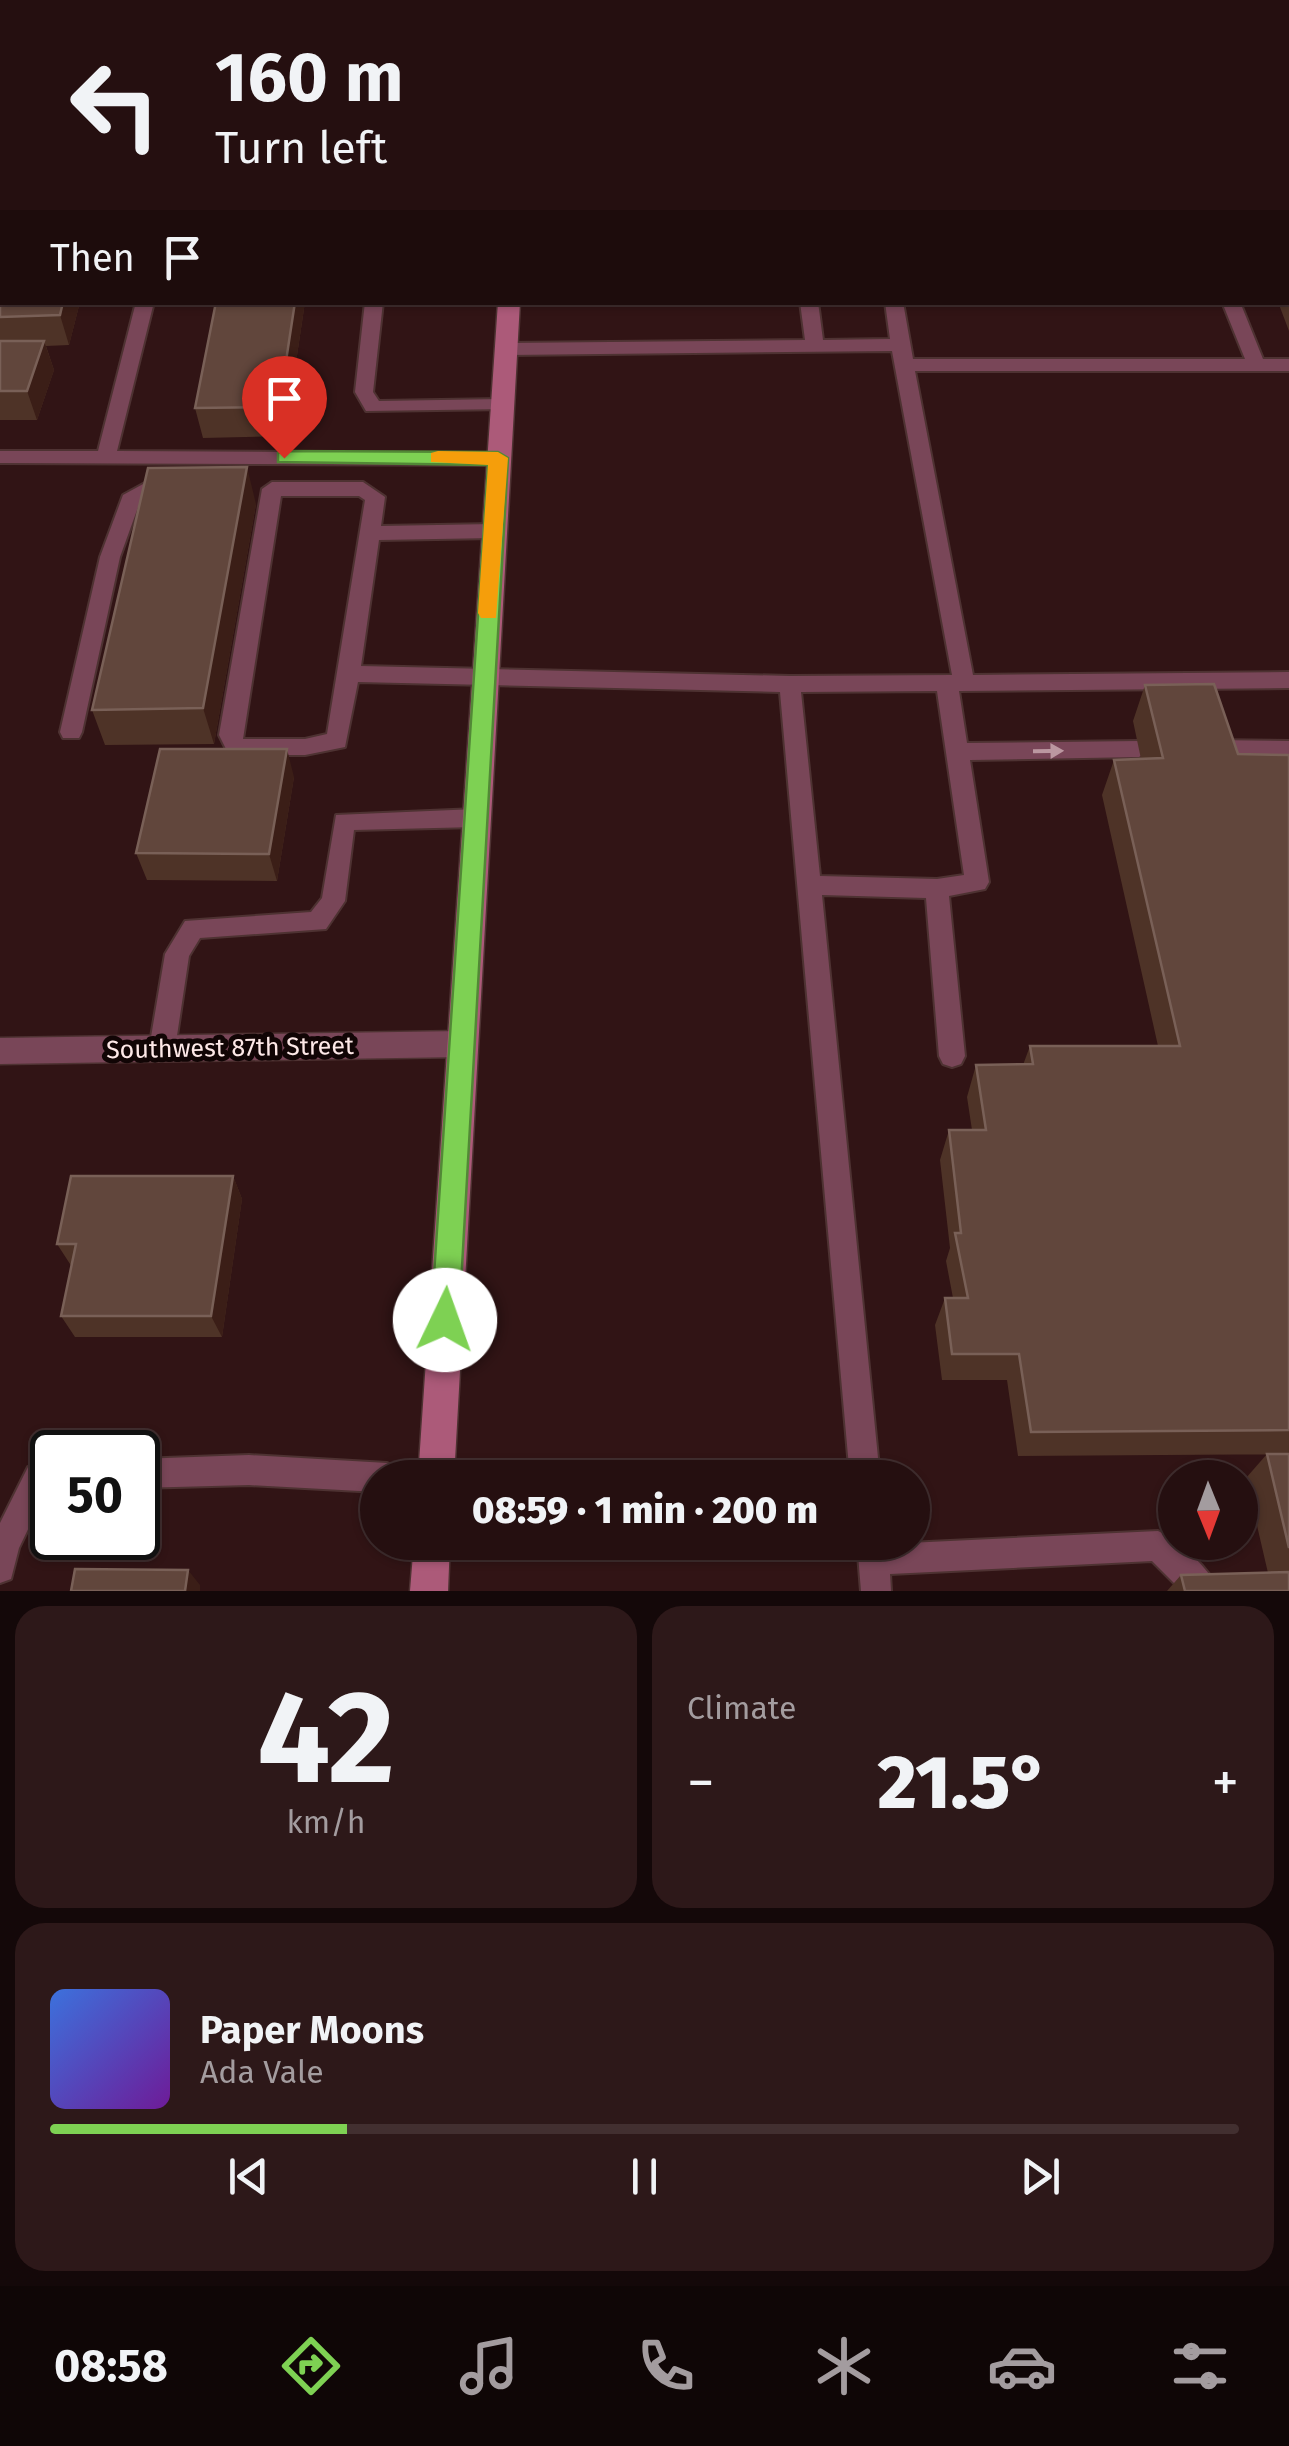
<!DOCTYPE html>
<html lang="en">
<head>
<meta charset="utf-8">
<style>
	body { margin:0; font-family:"Fira Sans",sans-serif; background:#2d1819; color:#f1f3f6; height:100vh; display:flex; flex-direction:column; font-size:38px; white-space:nowrap }
	* { box-sizing:border-box; margin:0 }
	p { font-size:32px; color:#a39c9f }
	.icon { flex:none; width:55px; height:55px; fill:none; stroke:currentColor; stroke-width:2; stroke-linecap:round; stroke-linejoin:round }
	.map { position:relative; height:1591px; overflow:hidden }
	.sheet { display:flex; flex-direction:column; gap:15px; padding:15px; background:#140809; flex:1 }
	.sheet>* { flex:none }
	.banner { position:absolute; left:0px; top:0px; width:1290px; height:305px; box-shadow:0 2px 8px #0004,0 0 0 2px #422f30; background:#250f10; color:#f1f3f6; overflow:hidden }
	.needle { width:65px; rotate:179deg }
	.controls { position:absolute; left:1158px; top:1460px; display:grid; gap:20px }
	.controls a { display:grid; place-items:center; width:100px; height:100px; border-radius:50%; background:#250f10; box-shadow:0 2px 8px #0004,0 0 0 2px #422f30; font-size:50px }
	.speed { position:absolute; left:30px; top:1430px; display:flex; gap:20px; font-size:50px; font-weight:700; text-align:center }
	.speed>* { display:grid; place-content:center; width:130px; height:130px; border-radius:50%; background:#250f10; box-shadow:0 2px 8px #0004,0 0 0 2px #422f30; line-height:1 }
	.speed .limit { border:5px solid #111; border-radius:15px; background:#fff; color:#111 }
	.pin { position:absolute; display:grid; place-items:center; width:85px; height:85px; color:#fff; margin:-102px -42px; border-radius:50% 50% 50% 0; rotate:-45deg; box-shadow:0 0 10px #0007 }
	.pin .icon { rotate:45deg }
	.me { position:absolute; width:110px; margin:-55px; rotate:3deg; stroke-linejoin:round; filter:drop-shadow(0 0 8px #0008) }
	.turn { display:flex; align-items:center; gap:35px; height:210px; padding:0 50px; font-size:45px }
	.turn .icon { width:130px; height:130px; stroke-width:2.5 }
	.turn b { display:block; font-size:70px; line-height:85px }
	.then { display:flex; align-items:center; height:95px; padding:0 50px; background:#0003; gap:20px; font-size:38px }
	.big { font-size:75px; font-weight:800; line-height:1.1 }
	.sheet .card { flex:1; display:flex; flex-direction:column; justify-content:center; gap:15px; min-width:0; padding:0 35px; border-radius:30px; background:#2d1819 }
	.sheet .dial { align-items:center; gap:0 }
	.dial b { font-size:130px; line-height:1 }
	.song { display:flex; align-items:center; gap:30px }
	.cover { width:120px; height:120px; border-radius:15px; background:linear-gradient(135deg,hsl(220 70% 55%),hsl(280 70% 35%)) }
	.played { height:10px; border-radius:5px; background:linear-gradient(90deg,#7ed153 25%,#422f30 25%) }
	.keys { display:flex; justify-content:space-around; direction:ltr }
	.heat { display:flex; justify-content:space-between; align-items:center; font-size:55px; direction:ltr }
	.sheet .tiles { flex:1; display:grid; gap:15px; grid-template-columns:1fr 1fr }
	.card:last-child { grid-column:span 2 }
	.trip { position:absolute; left:360px; top:1460px; width:570px; height:100px; border-radius:50px; background:#250f10; box-shadow:0 2px 8px #0004,0 0 0 2px #422f30; font-weight:800; line-height:100px; text-align:center }
	.tab-bar { display:flex; height:160px; justify-content:space-around; align-items:center; background:#0f0606; color:#a39c9f }
	.tab-bar .icon { width:70px; height:70px }
	.tab-bar .selected { color:#7ed153 }
	.tab-bar b { font-size:45px; color:#f1f3f6 }
	.map>svg:first-child { display:block }
</style>
</head>
<body>
<div class="map">
<svg width="1289" height="1591" viewBox="0 0 1289 1591">
	<rect width="100%" height="100%" fill="#311415"/>
	<g fill="none" stroke-linecap="round" stroke-linejoin="round">
		<g stroke="#4e3232" stroke-width="4">
			<path id="service" d="M15,0H29V2H15Z
				M901,0H915V2H901Z
				M1130,0H1144L1145,2H1131Z
				M2,48V63L0,64V49Z
				M0,70L2,71V80H0Z
				M2,175V187L0,188V176Z
				M136,302H154L117,451L498,453L508,459L498,465L0,463V451H98Z
				M365,302H383L373,392L379,401L502,399L509,401V409L366,411L355,392Z
				M800,302H818L823,340L890,339L885,302H903L913,359H1245L1222,302H1240L1263,359H1289V371H915L973,675L1289,672V688L959,691L967,743L1139,741L1150,749L1139,757L970,760L989,882L985,889L949,896L965,1056L961,1064L952,1067L943,1064L939,1056L926,898L822,895L880,1478H850L780,692L358,682L345,747L305,755H236L228,753L219,735L262,489L272,482H363L385,497L381,526L494,524L504,531L494,538L379,540L361,666L790,676L952,675L892,351L506,355L497,349L506,343L805,340ZM281,496H359L365,500L327,734L305,739H243ZM937,691L964,875L937,879L820,876L801,692Z
				M174,482L181,484L184,489L181,494L141,499L120,557L82,732L79,738H63L60,732L100,557L123,495L145,483Z
				M1209,740L1289,741V757L1209,756L1198,748Z
				M476,809L484,812L487,818L484,824L476,827L354,830L345,901L326,929L200,938L189,956L175,1049L171,1057L162,1060L153,1057L149,1049L165,954L185,921L311,912L322,898L336,815Z
				M249,1455L387,1463L397,1468L401,1478H378V1492L249,1485L138,1488V1459Z
				M38,1462L52,1463V1491L46,1492L19,1548L11,1579L0,1583V1523L28,1467Z
				M1158,1531C1179,1540 1210,1569 1219,1591H1182L1152,1561L890,1574L891,1591H861L857,1542L887,1544Z"/>
		</g>
		<g stroke="#4e3232" stroke-width="3">
			<path id="minor" d="M461,1031L472,1035L476,1044L472,1053L461,1057L0,1064V1038Z"/>
		</g>
		<g stroke="#4e3232" stroke-width="3">
			<path id="secondary" d="M512,0H530V2H512Z
				M1288,119H1289V131H1288Z
				M0,125H2V137H0Z
				M498,302H520L454,1478H418Z
				M414,1542H450L448,1591H410Z"/>
		</g>
		<use href="#service" fill="#794658" fill-rule="evenodd"/>
		<use href="#minor" fill="#794658" fill-rule="evenodd"/>
		<use href="#secondary" fill="#ac5a79" fill-rule="evenodd"/>
	</g>
	<path fill="#4e3327" d="M662,0H822V2H662Z
		M1288,148H1289V331L1278,302H1288Z
		M0,195H2V302H80L69,345L46,346L54,370L37,420H0Z
		M305,302L285,436L203,438L195,408Z
		M256,504L214,744L105,745L92,710Z
		M1145,685L1238,754L1289,755V1454L1018,1456L1007,1380H942L935,1325L945,1298H953L946,1261L950,1248L940,1160L949,1130H972L967,1097L976,1065H1023L1030,1046H1158L1102,795L1114,760L1141,759L1133,721Z
		M294,777L277,881L147,880L136,853Z
		M233,1176L242,1199L222,1337H75L61,1316L72,1267L57,1244Z
		M1267,1454H1289V1591H1167L1181,1575L1268,1573L1246,1478Z"/>
	<path fill="#3b1e17" d="M63,302H80L69,345L60,315Z
		M295,302H305L285,436L279,407Z
		M44,341L54,370L37,420L27,391Z
		M247,467L256,504L214,744L203,708Z
		M287,749L294,777L277,881L269,854Z
		M233,1176L242,1199L222,1337L211,1316Z
		M188,1570L200,1585V1591H185Z"/>
	<path fill="#61463c" stroke="#796057" stroke-width="2.5" d="M664,0H822L665,2Z
		M975,0H1119L1120,2H975Z
		M1288,148H1289V218L1288,214Z
		M0,195H2V261H0Z
		M1288,238H1289V261L1288,257Z
		M0,269H2V302H63L60,315L0,317Z
		M216,302H295L279,407L195,408Z
		M0,341H44L27,391H0Z
		M247,467L203,708L92,710L148,468Z
		M1214,684L1238,754L1289,755V1430L1031,1432L1019,1354H952L945,1298H968L955,1233H961L949,1130H986L976,1065L1033,1064L1030,1046H1180L1114,760L1163,758L1145,685Z
		M160,749H287L269,854L136,853Z
		M71,1176H233L211,1316H61L76,1244H57Z
		M1267,1454H1289V1548Z
		M75,1569L188,1570L185,1591H71Z
		M1289,1572V1591H1185L1181,1575Z"/>
	<defs><path id="oneway-solid" d="M-6-.8H1V-3.2L6.5 0L1 3.2V.8H-6Z" transform="scale(2.5)"/></defs>
	<use fill="#bb97a0" href="#oneway-solid" transform="translate(1048 751) rotate(-1)"/>
	<path fill="#7ed153" stroke="#528836" stroke-width="2.5" d="M284,451L498,452L508,458L459,1320L455,1330L445,1334L435,1330L431,1320L488,465L278,462V453Z"/>
	<path fill="#f59e0b" d="M438,451L498,452L508,458L496,618H481L478,613L488,465L431,462V453Z"/>
	<g text-anchor="middle" dominant-baseline="central" stroke-width="10" stroke-linejoin="round" paint-order="stroke">
		<g font-size="25" fill="#fde8e7" stroke="#110505">
			<text transform="translate(230 1048) rotate(-1)">Southwest 87th Street</text>
		</g>
	</g>
</svg>
<div class="controls">
<a><svg class="needle" viewBox="-14 -14 28 28"><path d="M0-13l5 13h-10z" fill="#e53935"/><path d="M0 13l5-13h-10z" fill="#a39c9f"/></svg></a>
</div>
<div class="speed"><div class="limit">50</div></div>
<div class="pin" style="left:284px;top:458px;background:#d93025"><svg class="icon" aria-label="arrive" viewBox="0 0 24 24"><path d="M6 21V4h12l-3 4 3 4H6"/></svg></div>
<svg class="me" style="left:445px;top:1320px" viewBox="-20 -20 40 40"><circle r="19" fill="#fff"/><path d="M0-13L10 11 0 6-10 11z" fill="#7ed153"/></svg>
<div class="trip">08:59 · 1 min · 200 m</div>
<div class="banner">
<div class="turn"><svg class="icon" aria-label="left" viewBox="0 0 24 24"><path d="M17 20v-9H6M10 6l-5 5 5 5"/></svg><div><b>160 m</b>Turn left</div></div>
<div class="then">Then<svg class="icon" aria-label="arrive" viewBox="0 0 24 24"><path d="M6 21V4h12l-3 4 3 4H6"/></svg></div>
</div>
</div>
<section class="sheet">
<div class="tiles">
<div class="card dial"><b>42</b><p>km/h</p></div>
<div class="card"><p>Climate</p>
<div class="heat"><a>−</a><b class="big">21.5°</b><a>+</a></div>
</div>
<div class="card">
<div class="song"><i class="cover"></i><div><b>Paper Moons</b><p>Ada Vale</p></div></div>
<div class="played"></div>
<div class="keys"><svg class="icon" aria-label="previous" viewBox="0 0 24 24"><path d="M18 5L8 12l10 7zM5 5v14"/></svg><svg class="icon" aria-label="pause" viewBox="0 0 24 24"><path d="M8 5v14M16 5v14"/></svg><svg class="icon" aria-label="next" viewBox="0 0 24 24"><path d="M6 5l10 7-10 7zM19 5v14"/></svg></div>
</div>
</div>
</section>
<nav class="tab-bar">
<b>08:58</b>
<svg class="icon selected" aria-label="directions" viewBox="0 0 24 24"><path d="M12 3l9 9-9 9-9-9zM9 14v-3h6M13 9l2 2-2 2"/></svg>
<svg class="icon" aria-label="music" viewBox="0 0 24 24"><path d="M9 18V5l10-2v13"/><circle cx="6" cy="18" r="3"/><circle cx="16" cy="16" r="3"/></svg>
<svg class="icon" aria-label="phone" viewBox="0 0 24 24"><path d="M5 4h4l2 5-3 2q2 4 5 5l2-3 5 2v4C11 20 4 13 5 4z"/></svg>
<svg class="icon" aria-label="climate" viewBox="0 0 24 24"><path d="M12 3v18M4 7l16 10M4 17L20 7"/></svg>
<svg class="icon" aria-label="car" viewBox="0 0 24 24"><path d="M5 17H2v-5l4-1 3-4h7l3 4 3 1v5h-3M9 17h6M6 11h13"/><circle cx="7" cy="17" r="2"/><circle cx="17" cy="17" r="2"/></svg>
<svg class="icon" aria-label="filters" viewBox="0 0 24 24"><path d="M4 7h16M4 17h16"/><circle cx="9" cy="7" r="2"/><circle cx="15" cy="17" r="2"/></svg>
</nav>
</body>
</html>
